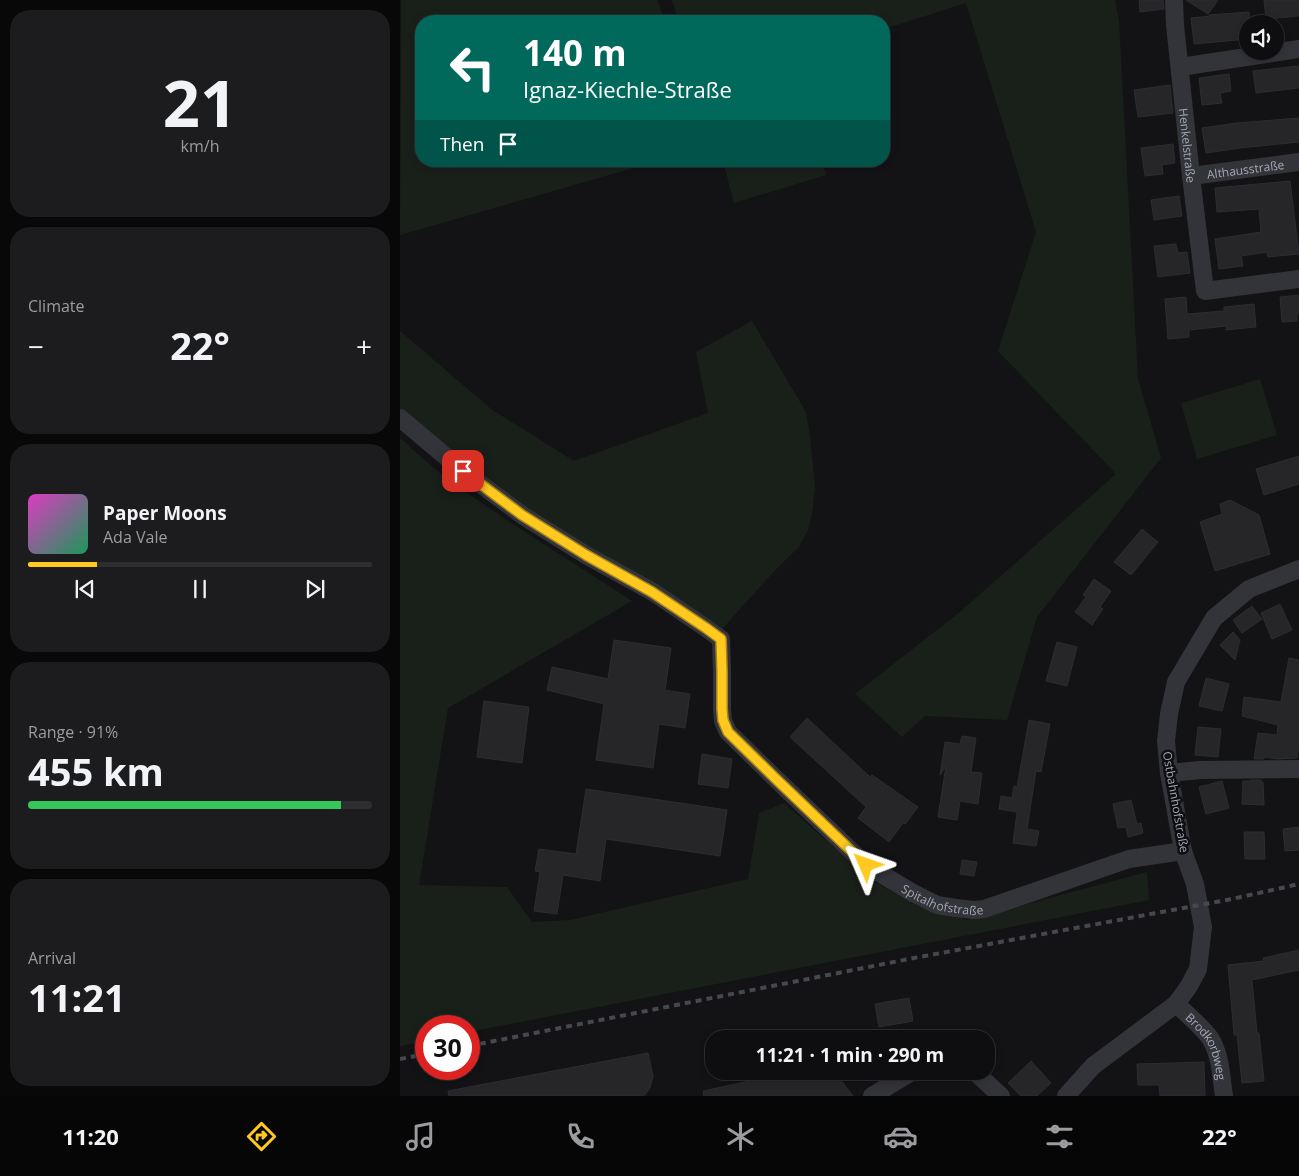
<!DOCTYPE html>
<html lang="en">
<head>
<meta charset="utf-8">
<style>
	body { margin:0; font-family:"Open Sans",sans-serif; background:#1c1c1e; color:#f1f3f6; height:100vh; display:flex; flex-direction:column; font-size:19px; white-space:nowrap }
	* { box-sizing:border-box; margin:0 }
	p { font-size:16px; color:#9b9c9f }
	.icon { flex:none; width:28px; height:28px; fill:none; stroke:currentColor; stroke-width:2; stroke-linecap:round; stroke-linejoin:round }
	.map { position:relative; flex:1; overflow:hidden }
	.panel { display:flex; flex-direction:column; gap:10px; padding:10px; background:#080809; width:400px }
	.panel>* { flex:none }
	.guide { position:absolute; left:15px; top:15px; width:475px; height:152px; border-radius:20px; box-shadow:0 2px 8px #0003,0 0 0 1px #2e2e30; background:#00695c; color:#fff; overflow:hidden }
	.fabs { position:absolute; left:839px; top:15px; display:grid; gap:10px }
	.fabs a { display:grid; place-items:center; width:45px; height:45px; border-radius:50%; background:#0e0e10; box-shadow:0 2px 8px #0003,0 0 0 1px #2e2e30; font-size:25px }
	.speed { position:absolute; left:15px; top:1015px; display:flex; gap:10px; font-size:25px; font-weight:700; text-align:center }
	.speed>* { display:grid; place-content:center; width:65px; height:65px; border-radius:50%; background:#0e0e10; box-shadow:0 2px 8px #0003,0 0 0 1px #2e2e30; line-height:1 }
	.speed .limit { border:8px solid #d22; background:#fff; color:#111 }
	.pin { position:absolute; display:grid; place-items:center; width:42px; height:42px; color:#fff; margin:-21px; border-radius:10px; box-shadow:0 2px 8px #0006 }
	.me { position:absolute; width:55px; margin:-28px; rotate:313deg; stroke-linejoin:round; filter:drop-shadow(0 0 4px #0008) }
	.turn { display:flex; align-items:center; gap:18px; height:105px; padding:0 25px; font-size:22px }
	.turn .icon { width:65px; height:65px; stroke-width:2.5 }
	.turn b { display:block; font-size:35px; line-height:42px }
	.then { display:flex; align-items:center; height:48px; padding:0 25px; background:#0003; gap:10px; font-size:19px }
	.big { font-size:38px; font-weight:700; line-height:1.1 }
	.panel .widget { flex:1; display:flex; flex-direction:column; justify-content:center; gap:8px; min-width:0; padding:0 18px; border-radius:20px; background:#1c1c1e }
	.panel .dial { align-items:center; gap:0 }
	.dial b { font-size:65px; line-height:1 }
	.song { display:flex; align-items:center; gap:15px }
	.cover { width:60px; height:60px; border-radius:8px; background:linear-gradient(135deg,hsl(310 70% 55%),hsl(150 70% 35%)) }
	.played { height:5px; border-radius:2px; background:linear-gradient(90deg,#ffc920 20%,#2e2e30 20%) }
	.keys { display:flex; justify-content:space-around; direction:ltr }
	.heat { display:flex; justify-content:space-between; align-items:center; font-size:28px; direction:ltr }
	.charge { height:8px; border-radius:4px; background:linear-gradient(90deg,#34c759 91%,#2e2e30 0) }
	.trip { position:absolute; left:305px; top:1030px; width:290px; height:50px; border-radius:20px; background:#0e0e10; box-shadow:0 2px 8px #0003,0 0 0 1px #2e2e30; font-weight:700; line-height:50px; text-align:center }
	.tabs { display:flex; height:80px; justify-content:space-around; align-items:center; background:#060606; color:#9b9c9f }
	.tabs .icon { width:35px; height:35px }
	.tabs .active { color:#ffc920 }
	.tabs b { font-size:22px; color:#f1f3f6 }
	main { display:flex; flex:1; min-height:0 }
	.map>svg:first-child { display:block }
</style>
</head>
<body>
<main>
<section class="panel">
<div class="widget dial"><b>21</b><p>km/h</p></div>
<div class="widget"><p>Climate</p>
<div class="heat"><a>−</a><b class="big">22°</b><a>+</a></div>
</div>
<div class="widget">
<div class="song"><i class="cover"></i><div><b>Paper Moons</b><p>Ada Vale</p></div></div>
<div class="played"></div>
<div class="keys"><svg class="icon" aria-label="previous" viewBox="0 0 24 24"><path d="M18 5L8 12l10 7zM5 5v14"/></svg><svg class="icon" aria-label="pause" viewBox="0 0 24 24"><path d="M8 5v14M16 5v14"/></svg><svg class="icon" aria-label="next" viewBox="0 0 24 24"><path d="M6 5l10 7-10 7zM19 5v14"/></svg></div>
</div>
<div class="widget"><p>Range · 91%</p><b class="big">455 km</b><div class="charge"></div></div>
<div class="widget"><p>Arrival</p><b class="big">11:21</b></div>
</section>
<div class="map">
<svg width="899" height="1096" viewBox="0 0 899 1096">
	<rect width="100%" height="100%" fill="#131315"/>
	<path fill="#19201a" d="M1,0H257L265,21H21V161H258L0,235Z
		M272,0H715L719,21L738,379L761,458L637,617L607,720L525,716L502,737L455,694L560,612L716,474L598,351L636,232L566,3L484,29V21H279Z
		M323,161H422L426,175L334,203Z
		M352,321L406,412L410,436L415,487L412,514L408,530L398,548L378,567L322,629L309,622L189,549L125,508L6,416L0,408V331L91,409L174,461L308,413L296,352Z
		M860,379L877,435L797,459L781,403Z
		M0,438C18,454 36,471 56,485C113,526 173,562 232,601L48,708L19,885L107,887L132,922L170,920L348,879L359,813L384,803L471,880L516,905L567,920L747,872L749,900L69,1032V1026H26V1041L0,1046Z"/>
	<path fill="#262629" stroke="#2d2d31" d="M739,0H763L764,9L740,12Z
		M786,0H818L808,14Z
		M864,0H899V16L866,19Z
		M849,12L850,24H848V39L794,44L791,18L811,16L809,15Z
		M899,66V88L856,93L853,71Z
		M829,74L831,91L820,93L822,103L802,105L799,78Z
		M770,85L773,113L738,117L734,90Z
		M899,118V142L840,148L806,153L802,128L837,123Z
		M773,144L775,163L762,165L763,174L745,176L741,148Z
		M890,181L899,254L868,257L867,252L841,256L843,266L819,269L815,239L861,232L859,209L817,212L815,188Z
		M779,196L782,216L754,220L751,200Z
		M776,244L778,253L787,252L790,273L758,277L754,246Z
		M899,295V314L897,315V321L882,322L880,297Z
		M786,297L787,314L824,311V307L854,304L856,327L826,330V326L789,330V337L768,339L765,299Z
		M899,456V484L864,495L856,469Z
		M830,500L859,515L870,554L815,571L800,522L822,514L820,504Z
		M742,529L758,542L731,575L714,562Z
		M694,579L711,591L700,607L703,609L692,625L675,612L686,597L683,595Z
		M880,604L892,630L872,639L861,613Z
		M852,606L862,619L842,633L833,620Z
		M833,632L840,640L835,660L820,645Z
		M214,640L271,648L265,690L290,694L285,728L259,724L253,768L196,760L204,704L147,690L152,667L208,679Z
		M657,642L677,647L667,686L646,681Z
		M889,658L899,660V745L897,758L877,759L864,757V759H854L858,733L877,735L878,725L842,716L844,697L881,702Z
		M806,678L829,684L822,711L799,706Z
		M84,701L129,707L122,763L77,757Z
		M407,718L470,777L472,775L518,807L505,824L503,823L489,842L458,818L466,807L390,737Z
		M629,720L650,724L641,772L636,771L627,829L639,831L636,846L613,843L617,812L599,809L601,796L612,798L614,786L617,787Z
		M798,727L821,729L818,757L795,755Z
		M562,736L576,738L571,772L582,773L578,804L560,801L557,820L538,817L546,766L540,775L545,742L560,744Z
		M302,754L332,759L328,788L298,784Z
		M851,780H861V782H863L864,805L842,804L843,781H850Z
		M822,781L829,808L806,814L799,787Z
		M186,789L327,810L320,856L206,839L200,881L163,875L157,914L134,911L140,872L135,871L139,849L176,854Z
		M731,800L737,824L741,823L743,833L728,837L726,827L718,828L713,804Z
		M899,827V850L885,851L883,829Z
		M844,832H864L865,859H845Z
		M562,860L577,862L574,876L560,874Z
		M899,950V970L852,980L857,1033H859L864,1081L842,1083L837,1035H834L828,965L864,961L863,958Z
		M509,998L513,1021L479,1027L475,1004Z
		M248,1053L253,1076L250,1088L244,1096H49L48,1091Z
		M631,1061L651,1083L637,1096H621L608,1083Z
		M804,1062L805,1096H760L759,1085H738L737,1064Z
		M397,1071H434L453,1096H304L303,1091Z"/>
	<g fill="none" stroke-linecap="round" stroke-linejoin="round">
		<g stroke="#33343a" stroke-width="18">
			<path id="s1" d="M774,0L775,25L791,176L805,291L899,279"/>
			<path d="M780,67L899,49"/>
			<path id="s2" d="M791,176L899,162"/>
			<path id="s3" d="M0,418L63,471L122,515L186,555L253,592L306,628L321,639L322,672V709L323,721L328,732L376,779L466,865L513,893L537,905L556,908L574,910L584,909L729,859L783,851"/>
			<path d="M769,773L800,770L899,769"/>
			<path id="s4" d="M776,1004C786,1013 803,1028 810,1038C821,1055 821,1077 824,1096"/>
			<path d="M574,1071L601,1096"/>
			<path d="M472,1096L513,1071"/>
			<path d="M666,1096L693,1066L776,1004L789,986L798,969L803,927L795,884L783,851L769,773L766,741L769,714L776,682L814,618L849,589L899,569"/>
		</g>
		<path stroke="#46484f" stroke-width="4" stroke-dasharray="6 5" stroke-linecap="butt" d="M69,1046L514,958L832,899L899,884
			M0,1059L26,1054"/>
	</g>
	<g fill="none" stroke-linecap="round" stroke-linejoin="round">
		<g stroke="#a68315" stroke-width="12">
			<path id="route" d="M63,471L122,515L186,555L252,592L306,628L321,639L322,672V709L323,720L328,732L376,779L466,865"/>
		</g>
		<use href="#route" stroke="#ffc920" stroke-width="9"/>
	</g>
	<g text-anchor="middle" dominant-baseline="central" stroke-width="5" stroke-linejoin="round" paint-order="stroke">
		<g font-size="12" fill="#a3a7b6" stroke="#0e0e10">
			<text stroke="none"><textPath href="#s1" startOffset="146">Henkelstraße</textPath></text>
			<text stroke="none"><textPath href="#s2" startOffset="55">Althausstraße</textPath></text>
			<text transform="translate(776 802) rotate(80)">Ostbahnhofstraße</text>
			<text stroke="none"><textPath href="#s3" startOffset="762">Spitalhofstraße</textPath></text>
			<text stroke="none"><textPath href="#s4" startOffset="54">Brodkorbweg</textPath></text>
		</g>
	</g>
</svg>
<div class="fabs">
<a><svg class="icon" aria-label="sound" viewBox="0 0 24 24"><path d="M4 9h4l5-4v14l-5-4H4zM17 9q2 3 0 6"/></svg></a>
</div>
<div class="speed"><div class="limit">30</div></div>
<div class="pin" style="left:63px;top:471px;background:#d93025"><svg class="icon" aria-label="arrive" viewBox="0 0 24 24"><path d="M6 21V4h12l-3 4 3 4H6"/></svg></div>
<svg class="me" style="left:466px;top:865px" viewBox="-20 -20 40 40"><path d="M0-17L14 15 0 8-14 15z" fill="#ffc920" stroke="#fff" stroke-width="4"/></svg>
<div class="trip">11:21 · 1 min · 290 m</div>
<div class="guide">
<div class="turn"><svg class="icon" aria-label="left" viewBox="0 0 24 24"><path d="M17 20v-9H6M10 6l-5 5 5 5"/></svg><div><b>140 m</b>Ignaz-Kiechle-Straße</div></div>
<div class="then">Then<svg class="icon" aria-label="arrive" viewBox="0 0 24 24"><path d="M6 21V4h12l-3 4 3 4H6"/></svg></div>
</div>
</div>
</main>
<nav class="tabs">
<b>11:20</b>
<svg class="icon active" aria-label="directions" viewBox="0 0 24 24"><path d="M12 3l9 9-9 9-9-9zM9 14v-3h6M13 9l2 2-2 2"/></svg>
<svg class="icon" aria-label="music" viewBox="0 0 24 24"><path d="M9 18V5l10-2v13"/><circle cx="6" cy="18" r="3"/><circle cx="16" cy="16" r="3"/></svg>
<svg class="icon" aria-label="phone" viewBox="0 0 24 24"><path d="M5 4h4l2 5-3 2q2 4 5 5l2-3 5 2v4C11 20 4 13 5 4z"/></svg>
<svg class="icon" aria-label="climate" viewBox="0 0 24 24"><path d="M12 3v18M4 7l16 10M4 17L20 7"/></svg>
<svg class="icon" aria-label="car" viewBox="0 0 24 24"><path d="M5 17H2v-5l4-1 3-4h7l3 4 3 1v5h-3M9 17h6M6 11h13"/><circle cx="7" cy="17" r="2"/><circle cx="17" cy="17" r="2"/></svg>
<svg class="icon" aria-label="filters" viewBox="0 0 24 24"><path d="M4 7h16M4 17h16"/><circle cx="9" cy="7" r="2"/><circle cx="15" cy="17" r="2"/></svg>
<b>22°</b>
</nav>
</body>
</html>
